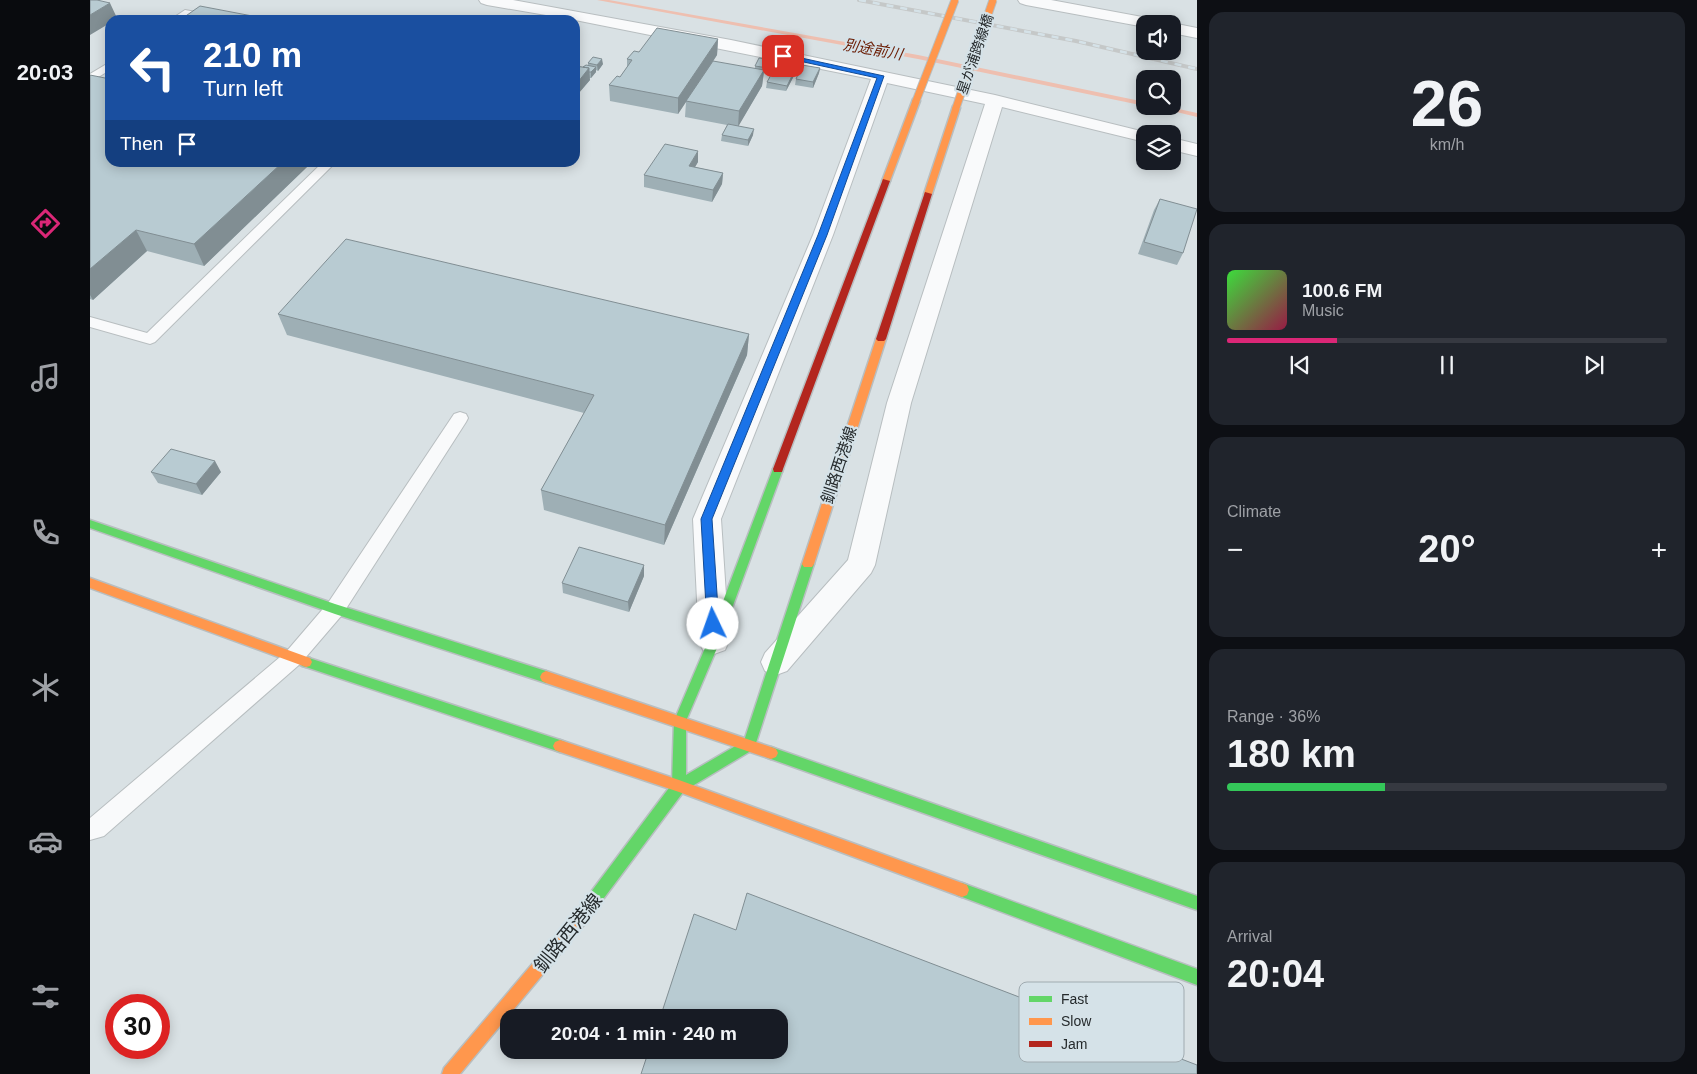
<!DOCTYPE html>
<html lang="en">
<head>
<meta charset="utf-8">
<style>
	body { margin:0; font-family:Arial,"Noto Sans JP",sans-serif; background:#20242c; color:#f1f3f6; height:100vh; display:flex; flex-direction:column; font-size:19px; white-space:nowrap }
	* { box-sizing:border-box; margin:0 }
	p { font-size:16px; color:#9ea1a6 }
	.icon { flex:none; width:28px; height:28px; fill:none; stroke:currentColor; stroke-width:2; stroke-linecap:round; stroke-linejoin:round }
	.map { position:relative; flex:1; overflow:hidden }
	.panel { display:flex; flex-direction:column; gap:12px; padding:12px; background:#0d0f14; width:500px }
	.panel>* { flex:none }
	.guide { position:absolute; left:15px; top:15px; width:475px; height:152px; border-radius:15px; box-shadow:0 2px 12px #0003; background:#1a4fa0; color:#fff; overflow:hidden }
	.buttons { position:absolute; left:1046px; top:15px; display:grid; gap:10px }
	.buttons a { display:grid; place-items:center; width:45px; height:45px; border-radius:10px; background:#171b24; box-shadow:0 2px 12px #0003; font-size:25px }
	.speed { position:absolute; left:15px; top:994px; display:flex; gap:10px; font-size:25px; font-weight:700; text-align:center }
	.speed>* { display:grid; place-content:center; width:65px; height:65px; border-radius:50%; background:#171b24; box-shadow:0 2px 12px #0003; line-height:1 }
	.speed .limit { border:8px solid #d22; background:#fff; color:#111 }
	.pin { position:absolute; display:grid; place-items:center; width:42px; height:42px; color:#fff; margin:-21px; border-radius:10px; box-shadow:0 2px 8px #0006 }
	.me { position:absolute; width:55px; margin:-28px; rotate:357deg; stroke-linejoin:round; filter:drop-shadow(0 0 4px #0008) }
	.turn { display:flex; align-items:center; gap:18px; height:105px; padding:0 15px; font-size:22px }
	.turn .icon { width:65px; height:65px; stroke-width:2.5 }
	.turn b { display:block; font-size:35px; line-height:42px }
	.then { display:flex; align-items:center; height:48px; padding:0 15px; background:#0003; gap:10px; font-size:19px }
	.big { font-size:38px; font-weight:600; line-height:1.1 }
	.panel .card { flex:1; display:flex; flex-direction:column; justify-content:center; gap:8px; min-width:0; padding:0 18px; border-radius:15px; background:#20242c }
	.panel .dial { align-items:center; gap:0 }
	.dial b { font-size:65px; line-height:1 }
	.song { display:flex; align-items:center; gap:15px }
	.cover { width:60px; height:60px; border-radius:8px; background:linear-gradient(135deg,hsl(120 70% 55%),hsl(340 70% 35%)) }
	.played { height:5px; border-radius:2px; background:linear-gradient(90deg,#db2777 25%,#363941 25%) }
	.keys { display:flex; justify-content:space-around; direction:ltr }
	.heat { display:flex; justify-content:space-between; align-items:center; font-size:28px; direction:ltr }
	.charge { height:8px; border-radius:4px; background:linear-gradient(90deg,#34c759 36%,#363941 0) }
	.trip { position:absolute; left:410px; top:1009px; width:288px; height:50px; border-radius:15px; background:#171b24; box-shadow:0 2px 12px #0003; font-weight:600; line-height:50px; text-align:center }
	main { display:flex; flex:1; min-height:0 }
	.dock { display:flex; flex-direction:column; width:90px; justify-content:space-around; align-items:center; background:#090b0e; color:#9ea1a6 }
	.dock .icon { width:35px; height:35px }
	.dock .current { color:#db2777 }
	.dock b { font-size:22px; color:#f1f3f6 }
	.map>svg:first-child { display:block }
</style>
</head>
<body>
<main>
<nav class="dock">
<b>20:03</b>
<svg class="icon current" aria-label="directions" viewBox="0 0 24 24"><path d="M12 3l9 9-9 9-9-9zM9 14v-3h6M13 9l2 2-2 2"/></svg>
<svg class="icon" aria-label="music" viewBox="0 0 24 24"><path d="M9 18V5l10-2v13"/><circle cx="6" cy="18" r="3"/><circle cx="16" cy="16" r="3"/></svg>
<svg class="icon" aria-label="phone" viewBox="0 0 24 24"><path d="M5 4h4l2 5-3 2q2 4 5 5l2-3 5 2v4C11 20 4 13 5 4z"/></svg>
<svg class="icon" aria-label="climate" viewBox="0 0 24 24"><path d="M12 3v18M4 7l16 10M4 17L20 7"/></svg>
<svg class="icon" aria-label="car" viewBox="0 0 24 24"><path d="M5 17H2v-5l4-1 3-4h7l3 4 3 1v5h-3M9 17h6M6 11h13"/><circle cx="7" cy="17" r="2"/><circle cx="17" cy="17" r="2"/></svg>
<svg class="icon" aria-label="filters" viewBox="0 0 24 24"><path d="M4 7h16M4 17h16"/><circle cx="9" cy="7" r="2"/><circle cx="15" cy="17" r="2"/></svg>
</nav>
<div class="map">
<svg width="1107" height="1074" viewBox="0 0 1107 1074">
	<rect width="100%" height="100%" fill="#d9e1e4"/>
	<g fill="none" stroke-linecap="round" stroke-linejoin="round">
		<path fill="#eebfb0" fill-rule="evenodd" d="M507,0H519L828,55L1055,102V106L828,59Z
			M1062,106H1075L1107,113V117Z"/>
		<g stroke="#b8bec0" stroke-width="2">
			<path id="lane" d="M95,10L132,17L137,20H116L97,16L92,20H80Z
				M20,62V70L0,82V74Z
				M233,162H246L65,342L60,344L0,327V317L57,333Z
				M370,412L376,414L378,418L376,422L252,615L210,664L14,836L0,840V818L196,652L238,603L364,414Z"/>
		</g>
		<g stroke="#b8bec0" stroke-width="2">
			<path id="street" d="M389,0H423L641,40L905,95L1063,134H1055V142L912,107L821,403L785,565L781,573L697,671L686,675L675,671L671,662L675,653L758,560L797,403L895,104L797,83L743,235L631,519L639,641L635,650L624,654L613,650L609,641L603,519L723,235L781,79L485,20L397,5L391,3Z
				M928,0H961L1063,19L1069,21L1071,24H1055V27L936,5L930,3Z
				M1082,23L1107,28V38L1082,33V24H1080Z
				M1082,138L1107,144V156L1082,150Z"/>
		</g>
		<g stroke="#b8bec0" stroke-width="3">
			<path id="fast" d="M688,465L693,469L630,641L596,721V775L654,741L712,564L714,561H722L724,564L664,749L594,791L493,926L488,928L483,926L481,921L483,916L582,784L584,721L618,641L683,469Z
				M0,520L245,604L456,671L460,673L462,677L460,681L456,683L245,614L0,528Z
				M216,657L470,740L475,742L477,746L475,750L470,752L216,667L212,666L210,662L212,658Z
				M681,747L1107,896V910L681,759L676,757L674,753L676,749Z
				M872,883L1107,969V985L867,895L865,890L867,885Z"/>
		</g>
		<g stroke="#b8bec0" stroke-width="3">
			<path id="slow" d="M823,99L830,101L800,181L793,183L792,181Z
				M863,106L870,108L842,194L835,196L834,194Z
				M791,336L796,339L724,564L722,567H714L712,564L786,339Z
				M0,578L220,658L222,662L220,666L216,667L0,588Z
				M456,671L681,747L686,749L688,753L686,757L681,759L456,683L452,681L450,677L452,673Z
				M470,740L589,780L872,883L877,885L879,890L877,895L872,897L589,792L470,752L465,750L463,746L465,742Z
				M488,914L493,916L495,921L493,926L370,1074H352L354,1068L483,916Z"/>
		</g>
		<g stroke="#b8bec0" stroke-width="3">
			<path id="jam" d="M793,179L800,181L693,469L692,472H684L683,469Z
				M835,192L842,194L796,339L794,341H788L786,339Z"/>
		</g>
		<use href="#lane" fill="#f9fafb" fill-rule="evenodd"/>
		<use href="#street" fill="#f9fafb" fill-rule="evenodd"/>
		<use href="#fast" fill="#63d668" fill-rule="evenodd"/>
		<use href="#slow" fill="#ff974d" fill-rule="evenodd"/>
		<use href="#jam" fill="#b3261e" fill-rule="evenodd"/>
		<g stroke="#c5c8c8" stroke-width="4">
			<path id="rail" d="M769,0L986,41L1107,69"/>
		</g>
		<use href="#rail" stroke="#d5e2e8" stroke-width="2.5" stroke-dasharray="7" stroke-linecap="butt"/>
		<g stroke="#b8bec0" stroke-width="9" stroke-linecap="butt">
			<path id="slow-bridge" d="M826,101L865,0
				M866,108L903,0"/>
		</g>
		<use href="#slow-bridge" stroke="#ff974d" stroke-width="7"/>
	</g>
	<path fill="#9eafb5" d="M628,39L627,55L622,63L665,69V66L682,60L681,66L678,74L674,73L672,86L648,126L663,135L658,146L631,141L632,135L637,125L595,117L596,102L588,114L520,101L519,85L530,77L537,67V59L549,52Z
		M498,63L513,64L508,71L506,70V72L501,78H499L500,80L488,94L485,93V66L493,67L498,65Z
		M708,64L707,70L696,91L676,88L677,82Z
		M730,68L729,73L723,88L705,85L706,79Z
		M0,75L20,162H215L217,167L114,266L57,251L3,300L0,299Z
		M608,162L605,167L633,173L632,184L622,202L554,187V175Z
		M1070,199L1093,253L1087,265L1048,254L1064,210Z
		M188,314L659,334L657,355L574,545L454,510L451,490L494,413L197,335Z
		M61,472H131L112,495L68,483Z
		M554,576L539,612L473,593L472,583Z"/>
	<path fill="#818e93" d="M20,3L27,18L24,20H20V23L0,35V15Z
		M488,26L489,37L485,42V30Z
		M628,39L627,55L588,114V98Z
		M512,59L513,64L508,71L507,65Z
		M682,60L681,66L678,74V68Z
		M708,64L707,70L696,91L697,86Z
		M506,67V72L501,78V72Z
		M499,68L500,80L488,94V82Z
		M730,68L729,73L723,88V82Z
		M674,70L672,86L648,127L649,111Z
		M664,129L663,135L658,146V140Z
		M608,151V162L599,177V166Z
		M193,162H215L217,167L114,266L104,244Z
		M633,173L632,184L622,202L623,190Z
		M46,230L57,251L3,300L0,295V269Z
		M659,334L657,355L574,545L575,525Z
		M125,461L131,472L112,495L106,484Z
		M554,565V576L539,612L538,602Z"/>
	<path fill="#b8cbd2" stroke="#818e93" d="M0,0H7L20,3L0,15Z
		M110,6L178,19L177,20H90Z
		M567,28L628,39L588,98L519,85L527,76L530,77L542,60L537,59L544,51L549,52Z
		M503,57L512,59L507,65L498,63Z
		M669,58L682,60L678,68L665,66Z
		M623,61L674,70L649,111L596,101Z
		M689,61L708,64L697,86L677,82Z
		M496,65L506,67L501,72H499V68L493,67Z
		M712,65L730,68L723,82L706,79Z
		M485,66L499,68L488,82H485Z
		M0,75L20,79V162H193L104,244L46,230L0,269Z
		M638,124L664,129L658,140L632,135Z
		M575,144L608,151L599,166L633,173L623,190L554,175Z
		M1070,199L1107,209L1093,253L1054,242Z
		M256,239L659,334L575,525L451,490L504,395L188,314Z
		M81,449L125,461L106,484L61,472Z
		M489,547L554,565L538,602L472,583Z
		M657,893L1107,1065V1074H551L559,1050H689V1018H570L604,914L646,930Z"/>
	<path fill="#1a73e8" stroke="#114b97" d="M693,54L794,76L737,235L622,519L629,624L627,627L623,629L618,627L617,624L611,519L728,235L787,78L691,57V55Z"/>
	<g text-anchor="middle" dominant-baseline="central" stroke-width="4.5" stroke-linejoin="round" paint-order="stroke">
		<g font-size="14" fill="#252a2c" stroke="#d5e2e8">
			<text transform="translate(885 54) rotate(-71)">星が浦跨線橋</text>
		</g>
		<g font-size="15" font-style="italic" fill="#6a1a00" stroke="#d5e2e8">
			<text transform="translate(783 49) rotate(10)">別途前川</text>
		</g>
		<g font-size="16" fill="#252a2c" stroke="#d5e2e8">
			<text transform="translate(749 465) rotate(-72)">釧路西港線</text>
		</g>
		<g font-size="19" fill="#252a2c" stroke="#d5e2e8">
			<text transform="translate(478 933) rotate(-51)">釧路西港線</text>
		</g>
	</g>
	<rect x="929" y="982" width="165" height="80" rx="8" fill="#d5e2e8" stroke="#a0abb0" stroke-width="1"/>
	<rect x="939" y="996" width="23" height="6" fill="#63d668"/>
	<rect x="939" y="1018" width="23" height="7" fill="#ff974d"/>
	<rect x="939" y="1041" width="23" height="6" fill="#b3261e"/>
	<g font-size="14" fill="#252a2c">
		<text x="971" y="1004">Fast</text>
		<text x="971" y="1026">Slow</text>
		<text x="971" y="1049">Jam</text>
	</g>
</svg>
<div class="buttons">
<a><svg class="icon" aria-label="sound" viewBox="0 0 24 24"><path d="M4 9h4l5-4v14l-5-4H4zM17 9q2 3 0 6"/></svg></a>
<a><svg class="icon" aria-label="search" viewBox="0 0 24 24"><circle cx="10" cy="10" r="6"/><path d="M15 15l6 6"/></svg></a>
<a><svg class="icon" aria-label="layers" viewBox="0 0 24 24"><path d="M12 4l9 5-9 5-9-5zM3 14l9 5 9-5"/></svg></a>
</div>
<div class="speed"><div class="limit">30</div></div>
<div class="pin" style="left:693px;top:56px;background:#d93025"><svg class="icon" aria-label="arrive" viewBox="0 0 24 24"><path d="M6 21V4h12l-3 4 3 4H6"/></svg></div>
<svg class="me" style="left:623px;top:624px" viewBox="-20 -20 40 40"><circle r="19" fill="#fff"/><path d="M0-13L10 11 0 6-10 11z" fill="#1a73e8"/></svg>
<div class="trip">20:04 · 1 min · 240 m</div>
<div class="guide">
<div class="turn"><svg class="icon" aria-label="left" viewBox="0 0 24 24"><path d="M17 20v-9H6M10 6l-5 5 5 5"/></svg><div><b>210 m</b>Turn left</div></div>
<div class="then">Then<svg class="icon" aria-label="arrive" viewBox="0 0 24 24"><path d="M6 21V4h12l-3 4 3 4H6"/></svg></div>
</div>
</div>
<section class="panel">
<div class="card dial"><b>26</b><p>km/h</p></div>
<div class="card">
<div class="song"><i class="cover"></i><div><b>100.6 FM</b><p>Music</p></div></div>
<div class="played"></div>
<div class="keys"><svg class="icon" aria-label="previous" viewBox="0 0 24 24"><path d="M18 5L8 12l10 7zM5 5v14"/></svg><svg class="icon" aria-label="pause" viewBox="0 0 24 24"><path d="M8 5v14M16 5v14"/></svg><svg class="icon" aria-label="next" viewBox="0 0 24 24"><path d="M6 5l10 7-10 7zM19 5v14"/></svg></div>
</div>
<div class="card"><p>Climate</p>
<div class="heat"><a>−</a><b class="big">20°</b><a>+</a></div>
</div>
<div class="card"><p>Range · 36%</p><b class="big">180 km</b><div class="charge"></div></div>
<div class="card"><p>Arrival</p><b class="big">20:04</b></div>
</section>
</main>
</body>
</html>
